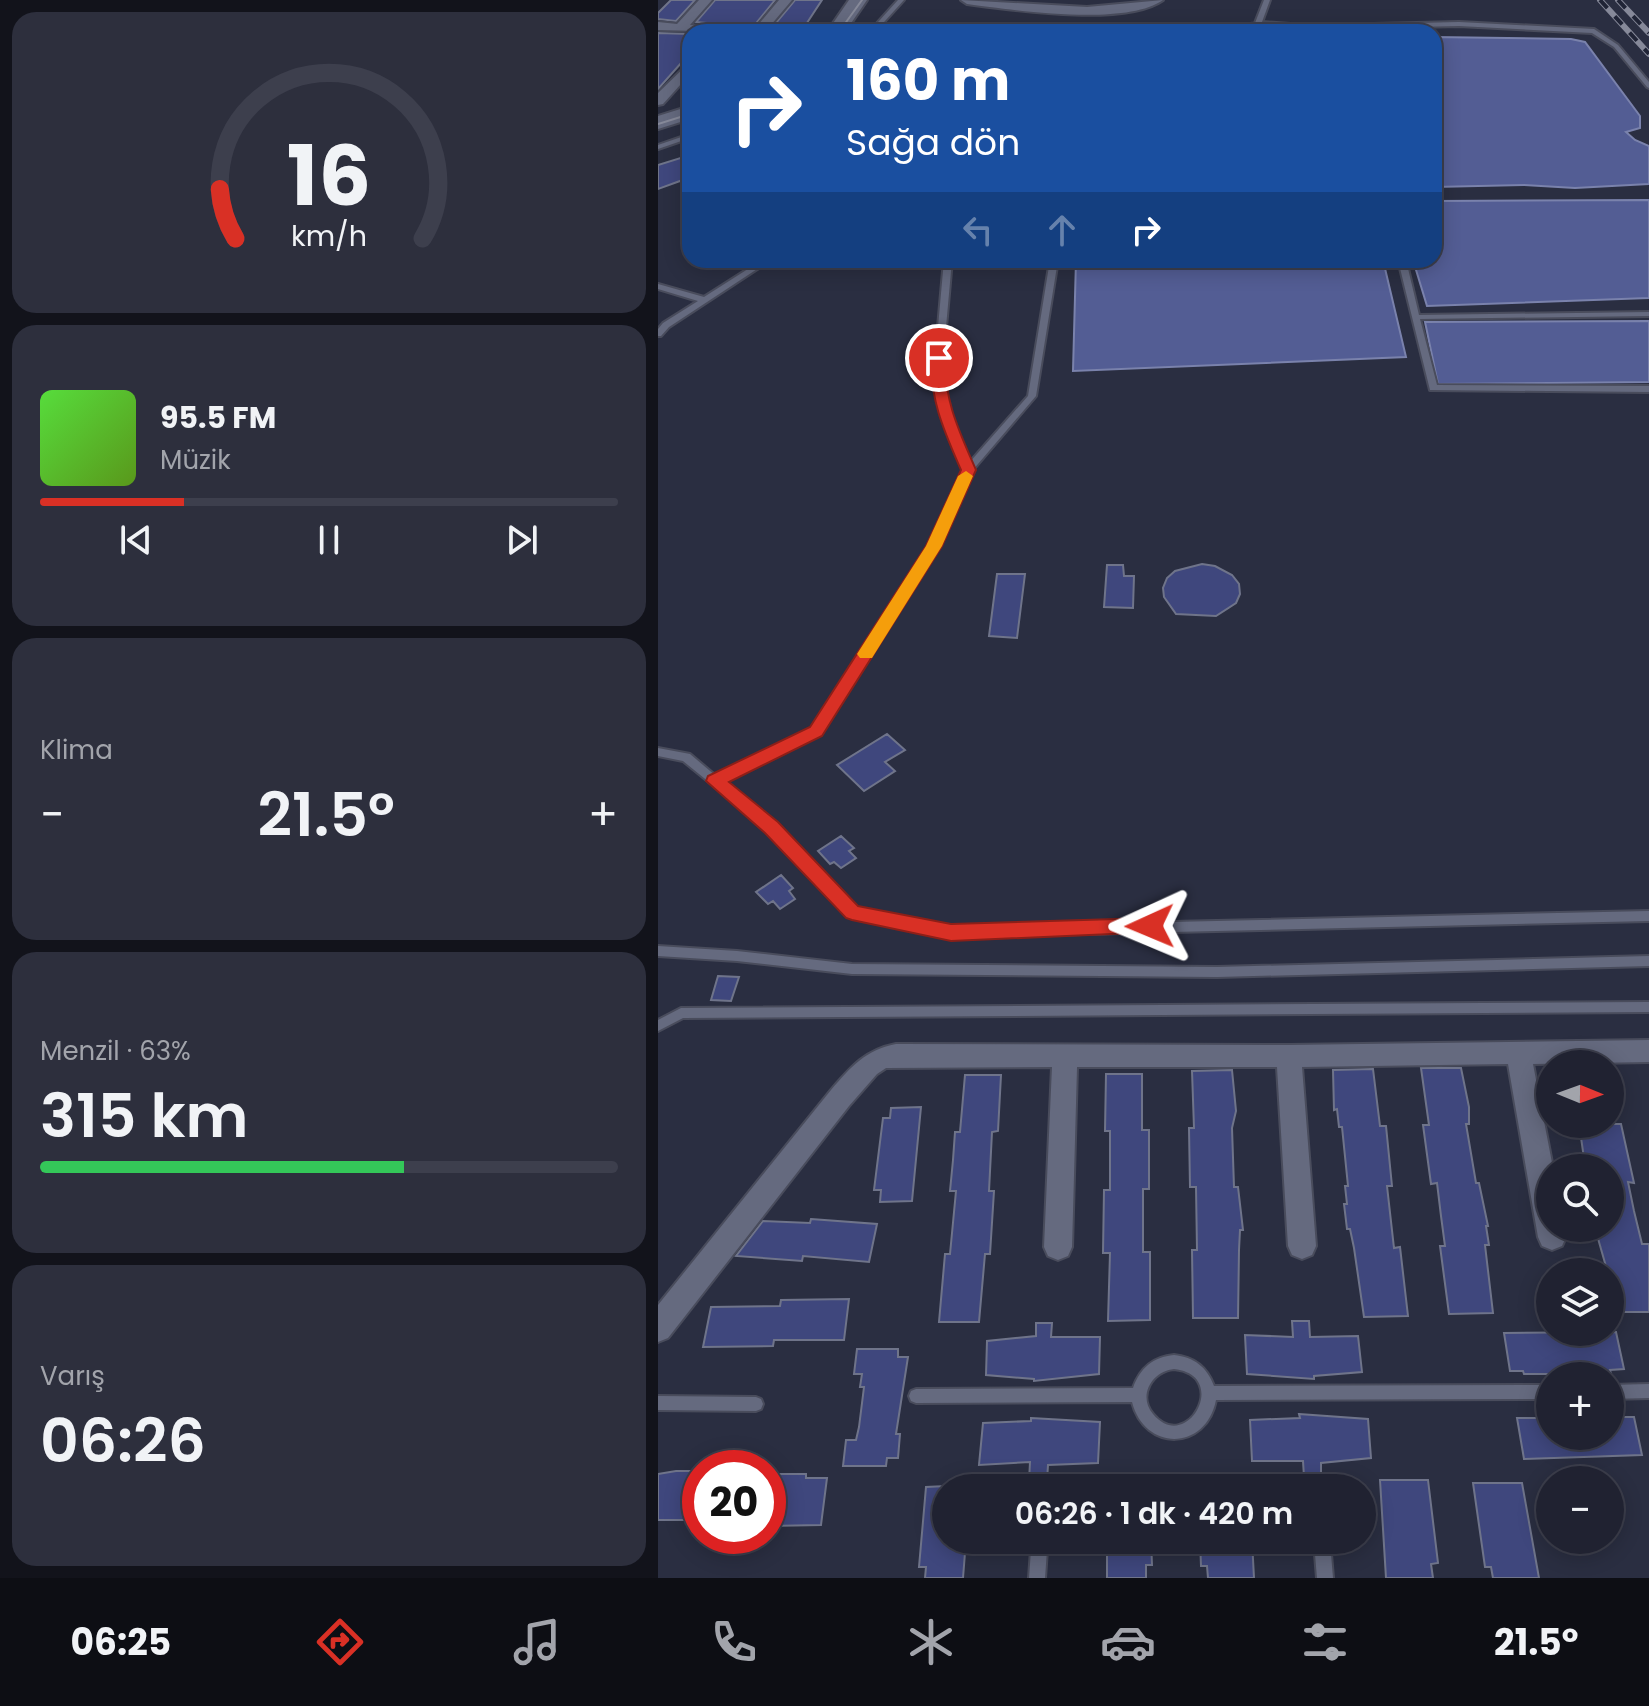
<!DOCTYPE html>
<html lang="tr">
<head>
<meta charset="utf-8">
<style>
	body { margin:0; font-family:Poppins,sans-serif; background:#2d2f3d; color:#f1f3f6; height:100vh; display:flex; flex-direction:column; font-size:30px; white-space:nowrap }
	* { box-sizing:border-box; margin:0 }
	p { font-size:26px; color:#a2a4ab }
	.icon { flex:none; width:44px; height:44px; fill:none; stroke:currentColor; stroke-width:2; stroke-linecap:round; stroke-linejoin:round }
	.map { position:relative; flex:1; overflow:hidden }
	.drawer { display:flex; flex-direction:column; gap:12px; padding:12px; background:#12131b; width:658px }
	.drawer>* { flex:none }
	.hud { position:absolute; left:24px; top:24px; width:760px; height:244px; border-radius:24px; box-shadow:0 4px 20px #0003,0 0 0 2px #3d3f4d; background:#1a4fa0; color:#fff; overflow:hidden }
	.needle { width:52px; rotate:91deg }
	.tools { position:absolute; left:878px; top:1050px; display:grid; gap:16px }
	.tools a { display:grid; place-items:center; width:88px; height:88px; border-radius:50%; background:#202231; box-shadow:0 4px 20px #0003,0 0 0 2px #3d3f4d; font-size:40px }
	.speed { position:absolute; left:24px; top:1450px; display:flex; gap:16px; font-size:40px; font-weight:700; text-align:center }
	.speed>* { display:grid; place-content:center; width:104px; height:104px; border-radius:50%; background:#202231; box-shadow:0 4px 20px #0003,0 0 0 2px #3d3f4d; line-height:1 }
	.speed .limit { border:12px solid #d22; background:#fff; color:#111 }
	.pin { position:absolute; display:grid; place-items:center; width:68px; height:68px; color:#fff; margin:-34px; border:4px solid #fff; border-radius:50%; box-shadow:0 2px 8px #0007 }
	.me { position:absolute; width:88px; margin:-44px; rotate:269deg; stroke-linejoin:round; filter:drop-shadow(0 0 6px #0008) }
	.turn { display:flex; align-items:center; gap:28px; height:168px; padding:0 32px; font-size:36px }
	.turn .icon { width:104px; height:104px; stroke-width:2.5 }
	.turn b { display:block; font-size:56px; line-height:68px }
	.lanes { display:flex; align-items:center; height:76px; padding:0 32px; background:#0003; justify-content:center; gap:40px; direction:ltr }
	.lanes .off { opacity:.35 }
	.big { font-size:60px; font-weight:600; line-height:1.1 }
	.drawer .tile { flex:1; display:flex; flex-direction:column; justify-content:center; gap:12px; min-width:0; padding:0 28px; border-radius:24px; background:#2d2f3d }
	.drawer .dial { align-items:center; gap:0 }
	.dial svg { height:208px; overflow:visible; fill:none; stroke:#3d3f4d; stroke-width:7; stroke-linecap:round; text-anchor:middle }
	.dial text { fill:#f1f3f6; stroke:none }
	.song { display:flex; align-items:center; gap:24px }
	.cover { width:96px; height:96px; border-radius:12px; background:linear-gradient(135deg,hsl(110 70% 55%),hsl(90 70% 35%)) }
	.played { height:8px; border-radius:4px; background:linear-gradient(90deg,#d93025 25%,#3d3f4d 25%) }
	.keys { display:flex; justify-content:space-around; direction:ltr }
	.heat { display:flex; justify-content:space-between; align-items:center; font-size:44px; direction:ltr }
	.charge { height:12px; border-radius:6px; background:linear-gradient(90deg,#34c759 63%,#3d3f4d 0) }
	.trip { position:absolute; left:274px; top:1474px; width:444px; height:80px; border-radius:40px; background:#202231; box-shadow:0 4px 20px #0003,0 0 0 2px #3d3f4d; font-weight:600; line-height:80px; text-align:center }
	.tab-bar { display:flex; height:128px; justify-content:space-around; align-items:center; background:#0d0e14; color:#a2a4ab }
	.tab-bar .icon { width:56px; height:56px }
	.tab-bar .current { color:#d93025 }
	.tab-bar b { font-size:36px; color:#f1f3f6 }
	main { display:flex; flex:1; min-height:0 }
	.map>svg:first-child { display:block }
</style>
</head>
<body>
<main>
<section class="drawer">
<div class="tile dial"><svg viewBox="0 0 100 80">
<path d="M14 69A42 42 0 1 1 86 69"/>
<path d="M14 69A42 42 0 0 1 8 50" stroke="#d93025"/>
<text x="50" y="56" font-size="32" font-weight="700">16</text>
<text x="50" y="72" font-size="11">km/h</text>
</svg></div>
<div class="tile">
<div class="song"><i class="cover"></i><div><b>95.5 FM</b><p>Müzik</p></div></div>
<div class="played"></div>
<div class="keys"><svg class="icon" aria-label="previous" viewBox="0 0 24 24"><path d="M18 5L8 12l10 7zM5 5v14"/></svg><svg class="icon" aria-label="pause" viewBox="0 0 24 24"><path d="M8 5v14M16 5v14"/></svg><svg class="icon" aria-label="next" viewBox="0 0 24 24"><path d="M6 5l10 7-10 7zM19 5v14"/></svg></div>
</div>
<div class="tile"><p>Klima</p>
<div class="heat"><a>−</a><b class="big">21.5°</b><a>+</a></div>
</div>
<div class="tile"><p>Menzil · 63%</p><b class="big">315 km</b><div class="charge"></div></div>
<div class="tile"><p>Varış</p><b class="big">06:26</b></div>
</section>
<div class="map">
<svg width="991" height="1578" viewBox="0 0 991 1578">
	<rect width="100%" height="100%" fill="#2a2e41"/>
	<path fill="#535d94" stroke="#7a82ac" stroke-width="2" d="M776,37L913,39L927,42L982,116V128L968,132L977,140L991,146V184L917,188L866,185L776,187Z
		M991,200V298L769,306L755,260H776V201Z
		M418,260H725L748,357L415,371Z
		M991,321V382L780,384L767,322Z"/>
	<path fill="#3f477d" stroke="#6f748a" stroke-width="2" d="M13,0H37L18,21L0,19V13Z
		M57,0H117L91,32H80L71,25L38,22Z
		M137,0H164L143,32L112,30Z
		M0,33L32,34V53L0,89Z
		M32,155V189L22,181L0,189V165Z
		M544,564L557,566L574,575L581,584L582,594L578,603L558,616L518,614L506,597L505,588L509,578L517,571Z
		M449,565H465L466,576H476L475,608L446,607Z
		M339,574H367L359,638L331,636Z
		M229,734L247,750L227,762L237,771L206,791L179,765Z
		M183,836L196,848L191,851L198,858L183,868L176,862L172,864L160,851Z
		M123,875L135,888L131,891L137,899L122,909L115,901L110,904L98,892Z
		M60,976L81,977L73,1001L53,1000Z
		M763,1068H803L811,1107V1124H808L818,1183H821L830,1226H828L831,1245H827L835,1313L791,1314L782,1246H787L783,1216L779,1183L773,1184L765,1125H771Z
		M715,1069L722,1126H728L734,1186H729L736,1248L742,1247L750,1316L706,1317L696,1248L692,1229H689L686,1204H689L687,1186H690L684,1127H681L679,1109L676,1110L675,1070Z
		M574,1070L578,1111L574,1128L576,1187H580L585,1230H582L581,1250L580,1318H535L534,1250H539L538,1187H532L531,1128H536L534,1071Z
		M448,1074H484V1130H491V1189H485V1252H492V1320L450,1321L452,1253H445L446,1190H452V1131H447Z
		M307,1075H343L340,1131L334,1132L331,1191H336L332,1254H327L321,1322H281L287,1254H292L298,1191H292L295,1160L297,1132H302Z
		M263,1107L254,1201L222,1202L223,1190H216L225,1118H232L233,1108Z
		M921,1124H963L976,1183L970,1182L976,1211L984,1244H991V1312H961L937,1228H952V1168H930L927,1165Z
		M153,1219L219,1224L211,1262L145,1256L144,1261L78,1256L105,1221L152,1223Z
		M191,1299L186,1340H116L115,1346L45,1347L53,1307L122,1306L123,1300Z
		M634,1321H651L652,1337L700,1336L704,1372L656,1376V1379L589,1374L587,1335L635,1337Z
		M378,1323H394L393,1337H442L441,1374L376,1381V1379L328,1375L329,1341L378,1336Z
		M958,1332L966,1369L952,1370L953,1374H866L865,1371H852L846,1333Z
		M199,1349H240V1357H250L238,1434H242L240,1458H229L228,1466H185L188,1440H198L201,1427L206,1387H202L204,1374H196Z
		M641,1414L710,1419L713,1458L663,1463V1477H646L645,1461H594L592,1420L642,1418Z
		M952,1417H976L984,1455L866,1459L859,1418H892V1436H952Z
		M373,1418L442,1422L440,1463L390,1465L389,1481H371L372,1462L321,1465L325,1423L373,1421Z
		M18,1471H42V1520H0V1474Z
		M118,1474H148V1478H169L163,1525L110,1526V1477H117Z
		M722,1480H770L780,1563L773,1564L775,1578H728Z
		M815,1483H864L881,1578H835L833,1567H827Z
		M288,1486V1540H308L305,1578H267L268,1567H261L268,1487Z
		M449,1540H493L494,1565H488V1578H449Z
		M542,1540H594L596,1578H550L549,1566H543Z"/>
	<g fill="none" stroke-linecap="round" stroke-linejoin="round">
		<g stroke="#494c5c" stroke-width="4">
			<path id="lane" d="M240,0H246L217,32H211Z
				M606,0H612L604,22L687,28L715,24L801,22L936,29L960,45L991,82V88L989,87L956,47L934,33L801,26L715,28L687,32L600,26L574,32H563L597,23Z
				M349,25L411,30L414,32L350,29L342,32H333Z
				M32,134V138L0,149V145Z
				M104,260H113L11,327L3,336H0V329L5,323L40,301L0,289V284L46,297Z
				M286,260H294L283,383L296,427L311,463L370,396L392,260H400L378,396L314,471L281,546L162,735L66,782L118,824L197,908L293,927L991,911V921L293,937L190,915L110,830L25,761L0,756V748L32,754L58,776L154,729L271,546L305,470L288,427L275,383Z
				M740,260H748L761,315L991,312V316L762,319L779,385L991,386V392L772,390Z
				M0,946L79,951L194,964L559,967L991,956V966L559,977L194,974L79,961L0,956Z
				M991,1002V1012L25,1018L0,1031V1020L23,1008Z
				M516,1355C536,1357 549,1367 556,1386L892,1385V1399L558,1400C548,1451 487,1452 474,1402L258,1403L253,1401L251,1396L253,1391L258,1389L475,1388C482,1368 495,1357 516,1355ZM516,1369C573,1375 529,1455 495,1414C479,1395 495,1371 516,1369Z
				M991,1384V1398L952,1399V1385Z
				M0,1396L98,1397L103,1399L105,1404L103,1409L98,1411L0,1410Z
				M381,1542L387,1544L389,1550L387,1578H371L373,1550L375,1544Z
				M665,1546L671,1548L673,1554L675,1578H659L657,1554L659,1548Z"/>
		</g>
		<g stroke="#494c5c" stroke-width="4">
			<path id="street" d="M41,0H54L32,25L71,28L77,32L0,30V22L19,24Z
				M121,0H134L107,32H94Z
				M303,0L429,7L505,0C467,27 355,10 309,4Z
				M32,62V74L5,104L0,105V93Z
				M991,1040V1062L875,1064L895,1168H892V1228H906L908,1237L904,1246L894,1250L884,1246L880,1237L850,1064L644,1067L658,1246L654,1255L644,1259L634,1255L630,1246L619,1067H419L414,1247L410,1256L400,1260L390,1256L386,1247L394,1067L228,1068L219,1074L191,1106L10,1338L0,1342V1305L173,1090C193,1067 207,1050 238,1044L631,1045Z"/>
		</g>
		<g stroke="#494c5c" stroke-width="4">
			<path id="secondary" d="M191,0H209L187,32H169Z
				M32,106V119L0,129V116Z"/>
		</g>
		<use href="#lane" fill="#656a7f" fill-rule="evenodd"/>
		<use href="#street" fill="#656a7f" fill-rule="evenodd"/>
		<use href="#secondary" fill="#656a7f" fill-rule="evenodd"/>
		<path stroke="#868999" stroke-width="2" d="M181,32L204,0
			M0,124L32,114"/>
		<g stroke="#868999" stroke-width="6">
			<path id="rail" d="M942,0L991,54
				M960,0L991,33"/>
		</g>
		<use href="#rail" stroke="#202436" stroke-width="4" stroke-dasharray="11" stroke-linecap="butt"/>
	</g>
	<path fill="#d93025" stroke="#8d1f18" stroke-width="2" d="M281,354L288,358C285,399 302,433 318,470L284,546L164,736L71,782L120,822L200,906L293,924L492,918L499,920L502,926L499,932L293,941L194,920L188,918L107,833L48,781L50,776L152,727L268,546L303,470C287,433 271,399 274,358Z"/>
	<path fill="#f59e0b" d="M308,471L315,476L284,546L214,658H202L199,654L268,546L300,476Z"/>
</svg>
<div class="tools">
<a><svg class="needle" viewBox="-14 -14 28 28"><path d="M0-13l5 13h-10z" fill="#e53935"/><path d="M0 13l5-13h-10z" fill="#a2a4ab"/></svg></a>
<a><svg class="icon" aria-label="search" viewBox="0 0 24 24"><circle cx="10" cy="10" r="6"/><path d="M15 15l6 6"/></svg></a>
<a><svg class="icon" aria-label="layers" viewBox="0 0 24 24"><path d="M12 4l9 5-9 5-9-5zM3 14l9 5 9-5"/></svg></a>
<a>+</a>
<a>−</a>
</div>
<div class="speed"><div class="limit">20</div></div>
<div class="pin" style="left:281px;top:358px;background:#d93025"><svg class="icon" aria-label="arrive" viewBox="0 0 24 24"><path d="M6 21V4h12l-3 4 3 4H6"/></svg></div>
<svg class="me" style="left:492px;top:926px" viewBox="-20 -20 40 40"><path d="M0-17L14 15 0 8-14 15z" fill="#d93025" stroke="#fff" stroke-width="4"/></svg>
<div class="trip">06:26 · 1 dk · 420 m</div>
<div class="hud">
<div class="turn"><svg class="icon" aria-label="right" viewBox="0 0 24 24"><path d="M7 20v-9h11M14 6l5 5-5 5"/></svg><div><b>160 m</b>Sağa dön</div></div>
<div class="lanes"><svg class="icon off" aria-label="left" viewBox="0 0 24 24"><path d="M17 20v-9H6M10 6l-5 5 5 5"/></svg><svg class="icon off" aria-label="ahead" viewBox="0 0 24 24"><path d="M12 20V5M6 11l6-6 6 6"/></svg><svg class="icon" aria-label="right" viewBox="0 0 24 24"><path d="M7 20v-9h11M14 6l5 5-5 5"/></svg></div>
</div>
</div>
</main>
<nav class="tab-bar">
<b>06:25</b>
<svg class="icon current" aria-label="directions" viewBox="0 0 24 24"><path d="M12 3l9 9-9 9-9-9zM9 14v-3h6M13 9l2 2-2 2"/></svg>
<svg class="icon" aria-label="music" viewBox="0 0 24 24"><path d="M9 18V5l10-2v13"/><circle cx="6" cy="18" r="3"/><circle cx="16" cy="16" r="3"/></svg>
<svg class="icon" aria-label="phone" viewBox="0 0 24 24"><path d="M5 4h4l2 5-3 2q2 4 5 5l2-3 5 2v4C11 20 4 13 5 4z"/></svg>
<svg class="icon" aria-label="climate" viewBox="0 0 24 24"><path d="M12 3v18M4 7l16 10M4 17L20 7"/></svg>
<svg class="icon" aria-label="car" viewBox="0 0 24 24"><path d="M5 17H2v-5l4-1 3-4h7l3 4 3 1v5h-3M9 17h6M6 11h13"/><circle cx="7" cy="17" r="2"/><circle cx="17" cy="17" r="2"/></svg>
<svg class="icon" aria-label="filters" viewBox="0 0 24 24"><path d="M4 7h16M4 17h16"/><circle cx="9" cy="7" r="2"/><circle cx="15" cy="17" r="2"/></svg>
<b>21.5°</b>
</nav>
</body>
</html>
